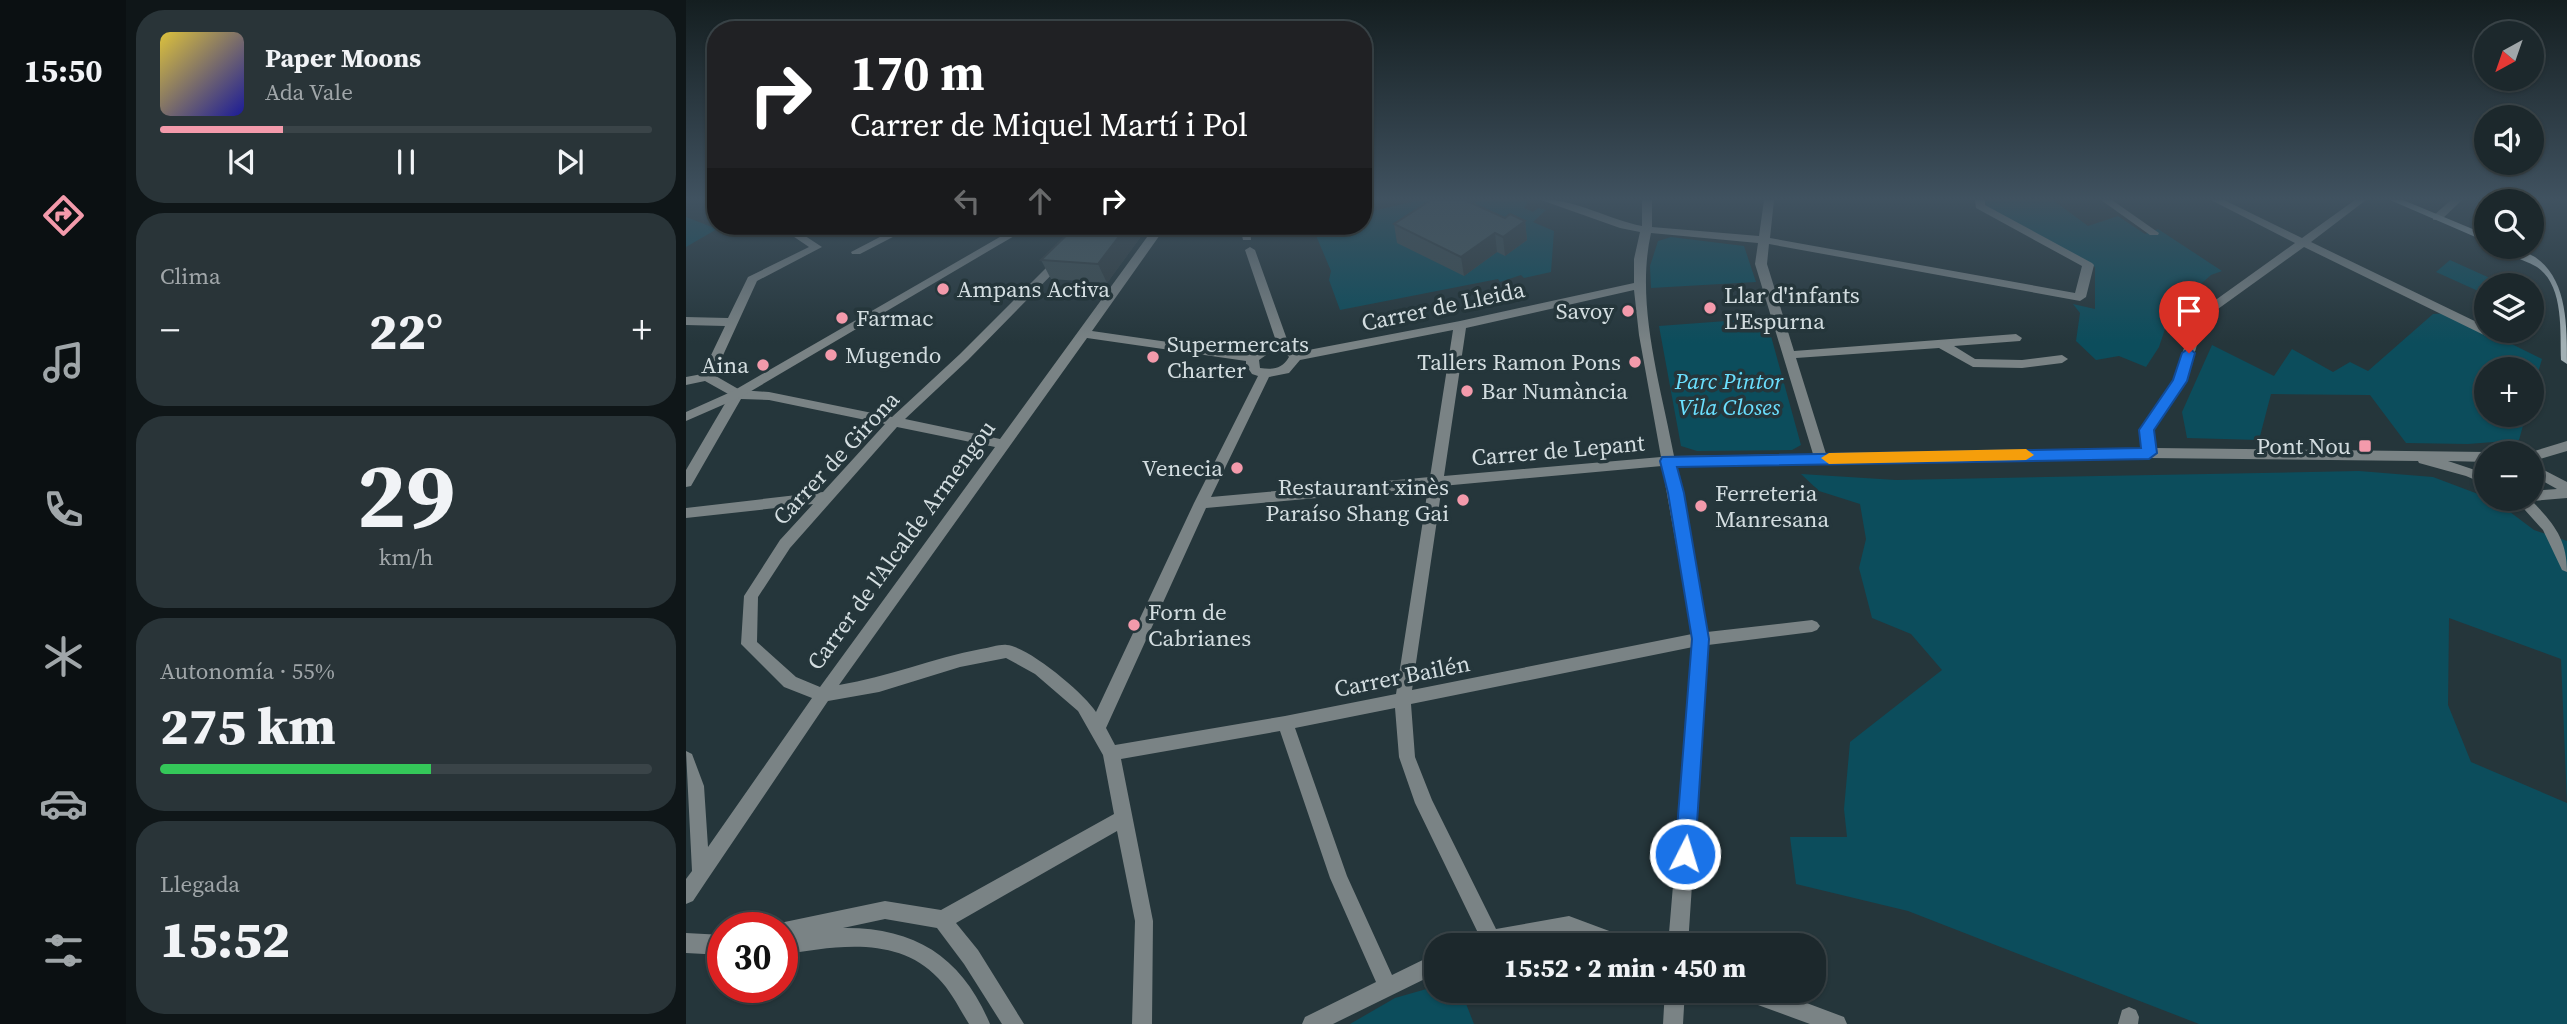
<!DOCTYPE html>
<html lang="es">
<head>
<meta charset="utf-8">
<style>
	body { margin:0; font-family:"Source Serif 4",serif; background:#293438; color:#f1f3f6; height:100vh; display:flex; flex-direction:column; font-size:26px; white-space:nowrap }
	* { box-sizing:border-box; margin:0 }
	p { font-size:23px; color:#a0a6a9 }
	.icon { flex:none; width:38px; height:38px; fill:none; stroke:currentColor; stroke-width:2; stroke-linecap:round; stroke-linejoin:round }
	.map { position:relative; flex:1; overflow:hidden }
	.details { display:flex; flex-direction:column; gap:10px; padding:10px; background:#0f1618; width:560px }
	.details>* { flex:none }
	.guide { position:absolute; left:21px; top:21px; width:665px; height:214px; border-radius:28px; box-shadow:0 2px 5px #0004,0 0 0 2px #3a4448; background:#202124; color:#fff; overflow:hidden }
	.needle { width:46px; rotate:220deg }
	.fabs { position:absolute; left:1788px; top:21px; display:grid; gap:14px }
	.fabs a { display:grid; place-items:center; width:70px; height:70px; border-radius:50%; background:#1c282c; box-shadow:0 2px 5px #0004,0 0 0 2px #3a4448; font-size:35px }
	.speed { position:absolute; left:21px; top:912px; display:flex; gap:14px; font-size:35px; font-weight:700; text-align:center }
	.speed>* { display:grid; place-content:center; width:91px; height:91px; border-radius:50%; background:#1c282c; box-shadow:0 2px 5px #0004,0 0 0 2px #3a4448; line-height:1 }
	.speed .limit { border:10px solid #d22; background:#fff; color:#111 }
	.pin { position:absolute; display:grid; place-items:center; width:60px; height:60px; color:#fff; margin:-72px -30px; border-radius:50% 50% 50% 0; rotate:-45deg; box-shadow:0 0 7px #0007 }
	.pin .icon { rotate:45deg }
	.me { position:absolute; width:77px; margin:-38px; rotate:5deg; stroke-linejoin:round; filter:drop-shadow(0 0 5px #0008) }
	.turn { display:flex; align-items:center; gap:24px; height:147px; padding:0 28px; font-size:32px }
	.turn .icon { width:91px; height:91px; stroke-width:2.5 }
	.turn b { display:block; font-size:49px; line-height:60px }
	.lanes { display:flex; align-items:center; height:66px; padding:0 28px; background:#0003; justify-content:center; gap:35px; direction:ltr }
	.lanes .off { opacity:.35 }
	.big { font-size:52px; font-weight:800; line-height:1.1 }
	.details .widget { flex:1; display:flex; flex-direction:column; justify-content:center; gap:10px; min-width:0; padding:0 24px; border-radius:28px; background:#293438 }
	.details .dial { align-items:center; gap:0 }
	.dial b { font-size:91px; line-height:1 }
	.song { display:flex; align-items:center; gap:21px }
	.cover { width:84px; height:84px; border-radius:10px; background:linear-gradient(135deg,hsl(50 70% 55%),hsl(240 70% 35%)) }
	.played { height:7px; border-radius:4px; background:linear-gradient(90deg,#f39aab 25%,#3a4448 25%) }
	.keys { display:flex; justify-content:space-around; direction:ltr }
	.heat { display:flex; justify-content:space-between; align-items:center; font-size:38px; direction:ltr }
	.charge { height:10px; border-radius:5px; background:linear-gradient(90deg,#34c759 55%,#3a4448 0) }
	.trip { position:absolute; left:738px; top:933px; width:402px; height:70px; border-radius:28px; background:#1c282c; box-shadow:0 2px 5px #0004,0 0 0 2px #3a4448; font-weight:800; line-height:70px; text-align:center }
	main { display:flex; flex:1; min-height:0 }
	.menu { display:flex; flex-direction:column; width:126px; justify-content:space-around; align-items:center; background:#0b1012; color:#a0a6a9 }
	.menu .icon { width:49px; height:49px }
	.menu .on { color:#f39aab }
	.menu b { font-size:32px; color:#f1f3f6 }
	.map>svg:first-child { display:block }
</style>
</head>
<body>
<main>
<nav class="menu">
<b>15:50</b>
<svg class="icon on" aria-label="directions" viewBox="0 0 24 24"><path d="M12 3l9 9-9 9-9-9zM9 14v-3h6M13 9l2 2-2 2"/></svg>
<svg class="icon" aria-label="music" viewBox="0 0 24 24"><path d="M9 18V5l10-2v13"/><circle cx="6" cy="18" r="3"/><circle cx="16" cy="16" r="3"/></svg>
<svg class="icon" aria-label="phone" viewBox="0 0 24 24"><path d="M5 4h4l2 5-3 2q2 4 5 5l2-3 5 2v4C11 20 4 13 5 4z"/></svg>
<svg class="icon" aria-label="climate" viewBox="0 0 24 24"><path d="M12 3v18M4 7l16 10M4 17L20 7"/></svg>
<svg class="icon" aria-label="car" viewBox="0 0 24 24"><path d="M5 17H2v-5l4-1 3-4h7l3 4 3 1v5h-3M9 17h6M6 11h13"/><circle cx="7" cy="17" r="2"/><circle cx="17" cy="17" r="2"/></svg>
<svg class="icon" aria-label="filters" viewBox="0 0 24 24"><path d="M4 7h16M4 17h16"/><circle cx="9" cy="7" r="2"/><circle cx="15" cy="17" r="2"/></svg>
</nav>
<section class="details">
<div class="widget">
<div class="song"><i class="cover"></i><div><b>Paper Moons</b><p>Ada Vale</p></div></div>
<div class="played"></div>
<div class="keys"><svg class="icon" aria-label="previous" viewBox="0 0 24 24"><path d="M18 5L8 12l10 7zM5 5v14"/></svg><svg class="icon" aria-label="pause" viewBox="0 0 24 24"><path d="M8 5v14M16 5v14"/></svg><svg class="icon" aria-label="next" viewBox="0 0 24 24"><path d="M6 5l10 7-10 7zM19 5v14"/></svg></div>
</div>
<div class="widget"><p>Clima</p>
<div class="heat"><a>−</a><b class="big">22°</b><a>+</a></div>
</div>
<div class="widget dial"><b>29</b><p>km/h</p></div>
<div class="widget"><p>Autonomía · 55%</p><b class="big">275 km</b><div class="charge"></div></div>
<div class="widget"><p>Llegada</p><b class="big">15:52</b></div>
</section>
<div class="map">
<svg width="1881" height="1024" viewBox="0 0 1881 1024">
	<rect width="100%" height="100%" fill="#25363b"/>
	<path fill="#0c4d5c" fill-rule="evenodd" d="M734,200H767L784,205C797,196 827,197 842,202L838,208L847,212L852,208L860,210L847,222L868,231L865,272L838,278L835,275L814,282L812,279L654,310L643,280L645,271L626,226H677V208L682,212Z
		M1299,200H1367L1402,226L1432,216L1459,234L1472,229L1536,271L1525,275L1485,311L1473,347L1460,367L1433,356L1410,360L1390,341L1394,313L1387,304L1409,309V267L1300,206Z
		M0,217L31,229L0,247Z
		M985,237L1058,246L1070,282L965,288L964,266L972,241Z
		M1764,260L1806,279L1805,285H1801V295L1750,272Z
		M1763,313L1856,359L1846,393V369H1801V415H1840L1833,440L1782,444L1720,443L1684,395L1585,394L1573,440L1501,438L1496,412L1526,345L1588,376L1606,349L1647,372L1664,362L1682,371L1747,314Z
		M1080,318L1115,445L1106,450L1011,451L995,446L973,326Z
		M1673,471L1747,477L1808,500L1848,530L1881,541V1024H1513L1222,911L1110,884L1104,837H1161L1158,809L1164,742L1256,670L1225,634L1186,618L1173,568L1180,539L1174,504L1133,491L1115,474L1210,480ZM1763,618L1875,659L1881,803L1785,762L1762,705Z
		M751,986V990L775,991L788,1024H664L709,998Z"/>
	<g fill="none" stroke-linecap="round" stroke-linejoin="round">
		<path fill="#7a8385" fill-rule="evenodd" d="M855,200C888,198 922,220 956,226V200H966V227L1073,236L1078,200H1088L1084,238L1389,293L1396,266L1290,208L1289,200H1299V205L1406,263L1408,265L1400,297L1394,301L1083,244L1081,264L1108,351L1330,334L1336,338L1334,341L1268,346L1289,359L1336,360L1376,355L1382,359L1376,363L1336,368L1287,367L1253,348L1110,358L1140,454L1456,448L1453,430L1488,380L1503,332L1517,309L1609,243L1525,200H1538L1616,238L1669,200H1680L1625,242L1801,327V331H1809L1808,336H1800L1618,247L1525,314L1515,332L1500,381L1467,430L1469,448L1801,452L1805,453H1801V462L1762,461L1801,474V485L1780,476L1733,463L1732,461L1463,458L990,466L1021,632L1126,620L1131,622L1134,626L1131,630L1126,632L1022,645L1002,945H982L1007,647L725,704L729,757L746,800L810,929L883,916L942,938L945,945H910L883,934L824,945H782L785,938L793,935L729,803L713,757L709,708L609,728L661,876L706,975L751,953V973L647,1024H616L619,1017L690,982L644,878L594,731L435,759L467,921L466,1024H446L449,921L431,831L270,923L292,950L338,1024H316L278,964L251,928L199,919L157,928C229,927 276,957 304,1024H283C273,1008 265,991 252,978C212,935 148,946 96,955V928H88L89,924L199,901L255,910L428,814L417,755L392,711L349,674L320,658L274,667L193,692L142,701L21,880L7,901L0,904V879L6,871L0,751L6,754L18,786L22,847L126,698L98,687L55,644L58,596L94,540L127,504L0,518V508L137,492L199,424L83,400L55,399L5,486L0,487V470L44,395L19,381L0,385V377L16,374L39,326L0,325V317L42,318L62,277L123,247L92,226H104L136,247L71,281L28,375L54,390L83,392L206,417L274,354L370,258H378V262L282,360L219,419L314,439L464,233L436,232L432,231V227L493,226L476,232L406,331L565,354L580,344H591L559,250L564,247L569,250L603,345L608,346L612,352L774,321L948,283V259L954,232L934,228ZM965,233L1072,243L1069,264L1127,454L988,456C975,386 949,304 965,233ZM948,290L953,335L975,457L758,476L780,328ZM767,330L744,477L525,497L583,377L603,373L614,360ZM401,338L560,361V365L566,374L572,376L508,503L410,712C399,694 343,647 321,645C314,644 303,648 295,649C247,658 202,677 153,685ZM586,351L600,353L603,357C596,369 587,370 574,368L573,360ZM211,427L309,447L134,687L110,677L71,642L72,597L104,548ZM976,466L1006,634L726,690L756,486ZM742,488L710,694L599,716L429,745L420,728L520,508Z
			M1415,200H1426L1473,233L1472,235H1464Z
			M1765,200H1776L1755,220H1747V216Z
			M215,226H228L174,254H166L165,252Z
			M293,226H404L410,229L405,232L298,229Z
			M554,226H564L565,240H557Z
			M1881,441V451L1851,460L1846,462V453H1842Z
			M1846,464L1881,482V498L1846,501C1868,524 1881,539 1881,572L1876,570L1857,530L1829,499H1846V491L1871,489L1846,475Z
			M0,933L37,935V955L0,953Z
			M979,990H999L997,1024H977Z
			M1047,990H1086L1158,1017L1161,1024H1124L1050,997Z
			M1443,1007L1450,1010L1453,1017L1452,1024H1432L1436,1010Z"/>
		<path fill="#7a8385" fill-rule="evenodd" d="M333,226H345L55,397L0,421V412L47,391Z"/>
		<path fill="#a2b0b4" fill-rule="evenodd" d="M1704,200H1717L1801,235V242Z
			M1813,247C1827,247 1836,250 1849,257C1881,279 1881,323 1881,364L1875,360C1874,331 1878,285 1851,267C1839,260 1822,256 1813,247Z"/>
	</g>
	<path fill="#3d4d51" d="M819,218L839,221L841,240L819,256L811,252L778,276L711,243L708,224Z
		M390,226H452L456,235L421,283L365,279L355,260Z"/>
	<path fill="#323e42" d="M839,221L841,240L819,256L817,237Z
		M441,226H452L456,235L421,283L412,264Z
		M809,233L811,252L778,276L775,257Z"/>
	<path fill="#47595e" stroke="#323e42" stroke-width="2" d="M745,200H779L819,218L824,214L839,221L817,237L809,233L775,257L708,224Z
		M390,226H441L412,264L355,260Z"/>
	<linearGradient id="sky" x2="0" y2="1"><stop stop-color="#141e20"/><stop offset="0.58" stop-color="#405260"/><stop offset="1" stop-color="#405260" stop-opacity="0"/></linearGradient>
	<rect width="1881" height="343" fill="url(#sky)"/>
	<path fill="#1a73e8" stroke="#114b97" stroke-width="2" d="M1503,348L1509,353L1501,381L1468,430L1471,453L1463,459L991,467L998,493L1023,639L1009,854L1006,861L999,864L991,861L989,854L1006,639L982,493L974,461L976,457L1455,448L1453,430L1487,380L1496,353Z"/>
	<path fill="#f59e0b" d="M1340,449L1348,455L1340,460L1143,464L1135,458L1143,453Z"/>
	<g fill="#f39aab" stroke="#25363b" stroke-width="2.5">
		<circle cx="257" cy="289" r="7"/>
		<circle cx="1024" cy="308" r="7"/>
		<circle cx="942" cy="311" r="7"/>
		<circle cx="156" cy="318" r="7"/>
		<circle cx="145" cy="355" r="7"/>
		<circle cx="467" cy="357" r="7"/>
		<circle cx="949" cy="362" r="7"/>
		<circle cx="77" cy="365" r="7"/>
		<circle cx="781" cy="391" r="7"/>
		<rect x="1672" y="439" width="14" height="14" rx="3.5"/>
		<circle cx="551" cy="468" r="7"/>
		<circle cx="777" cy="500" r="7"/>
		<circle cx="1015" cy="506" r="7"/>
		<circle cx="448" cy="625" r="7"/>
	</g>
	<g text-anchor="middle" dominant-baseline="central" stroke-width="7" stroke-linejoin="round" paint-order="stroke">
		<g font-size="23" fill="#d3dde0" stroke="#25363b" text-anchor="start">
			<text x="271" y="289">Ampans Activa</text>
			<text x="1038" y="295">Llar d'infants<tspan x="1038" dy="26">L'Espurna</tspan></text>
			<text x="928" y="311" text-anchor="end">Savoy</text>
			<text x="170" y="318">Farmac</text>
			<text x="481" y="344">Supermercats<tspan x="481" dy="26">Charter</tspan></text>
			<text x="159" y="355">Mugendo</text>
			<text x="935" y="362" text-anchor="end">Tallers Ramon Pons</text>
			<text x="63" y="365" text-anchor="end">Aina</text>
			<text x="795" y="391">Bar Numància</text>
			<text x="1665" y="446" text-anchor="end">Pont Nou</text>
			<text x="537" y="468" text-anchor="end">Venecia</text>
			<text x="763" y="487" text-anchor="end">Restaurant xinès<tspan x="763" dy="26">Paraíso Shang Gai</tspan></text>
			<text x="1029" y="493">Ferreteria<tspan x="1029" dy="26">Manresana</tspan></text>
			<text x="462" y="612">Forn de<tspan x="462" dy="26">Cabrianes</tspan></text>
		</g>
		<g font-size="23" fill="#d3dde0" stroke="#25363b">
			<text transform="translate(757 306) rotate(-12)">Carrer de Lleida</text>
			<text transform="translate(872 450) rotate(-5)">Carrer de Lepant</text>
			<text transform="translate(150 458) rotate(-47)">Carrer de Girona</text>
			<text transform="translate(215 545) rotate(-54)">Carrer de l'Alcalde Armengou</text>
			<text transform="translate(716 676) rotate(-11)">Carrer Bailén</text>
		</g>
		<g font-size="23" font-style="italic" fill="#6be0ff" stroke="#25363b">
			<text x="1043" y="381">Parc Pintor<tspan x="1043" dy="26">Vila Closes</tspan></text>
		</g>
	</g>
</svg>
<div class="fabs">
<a><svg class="needle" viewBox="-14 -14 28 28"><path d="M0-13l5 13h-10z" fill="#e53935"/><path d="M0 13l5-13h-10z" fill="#a0a6a9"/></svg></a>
<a><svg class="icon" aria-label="sound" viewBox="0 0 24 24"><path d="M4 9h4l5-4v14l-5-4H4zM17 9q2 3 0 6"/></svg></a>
<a><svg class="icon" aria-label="search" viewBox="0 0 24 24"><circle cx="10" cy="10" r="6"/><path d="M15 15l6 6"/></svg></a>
<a><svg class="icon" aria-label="layers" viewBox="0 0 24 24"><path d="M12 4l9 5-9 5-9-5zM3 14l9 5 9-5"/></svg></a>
<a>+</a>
<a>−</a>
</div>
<div class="speed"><div class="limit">30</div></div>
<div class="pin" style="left:1503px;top:353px;background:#d93025"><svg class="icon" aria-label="arrive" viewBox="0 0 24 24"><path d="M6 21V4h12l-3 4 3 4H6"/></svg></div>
<svg class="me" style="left:999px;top:854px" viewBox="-20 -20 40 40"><circle r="17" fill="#1a73e8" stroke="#fff" stroke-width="3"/><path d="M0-11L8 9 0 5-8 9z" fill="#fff"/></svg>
<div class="trip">15:52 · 2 min · 450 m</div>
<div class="guide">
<div class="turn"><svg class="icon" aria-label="right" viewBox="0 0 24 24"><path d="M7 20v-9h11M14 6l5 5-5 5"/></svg><div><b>170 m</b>Carrer de Miquel Martí i Pol</div></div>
<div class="lanes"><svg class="icon off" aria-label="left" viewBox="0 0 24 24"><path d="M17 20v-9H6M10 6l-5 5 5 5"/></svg><svg class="icon off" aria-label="ahead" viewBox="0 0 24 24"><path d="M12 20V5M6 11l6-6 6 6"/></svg><svg class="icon" aria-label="right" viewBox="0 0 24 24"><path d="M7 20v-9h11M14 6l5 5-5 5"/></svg></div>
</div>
</div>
</main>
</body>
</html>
